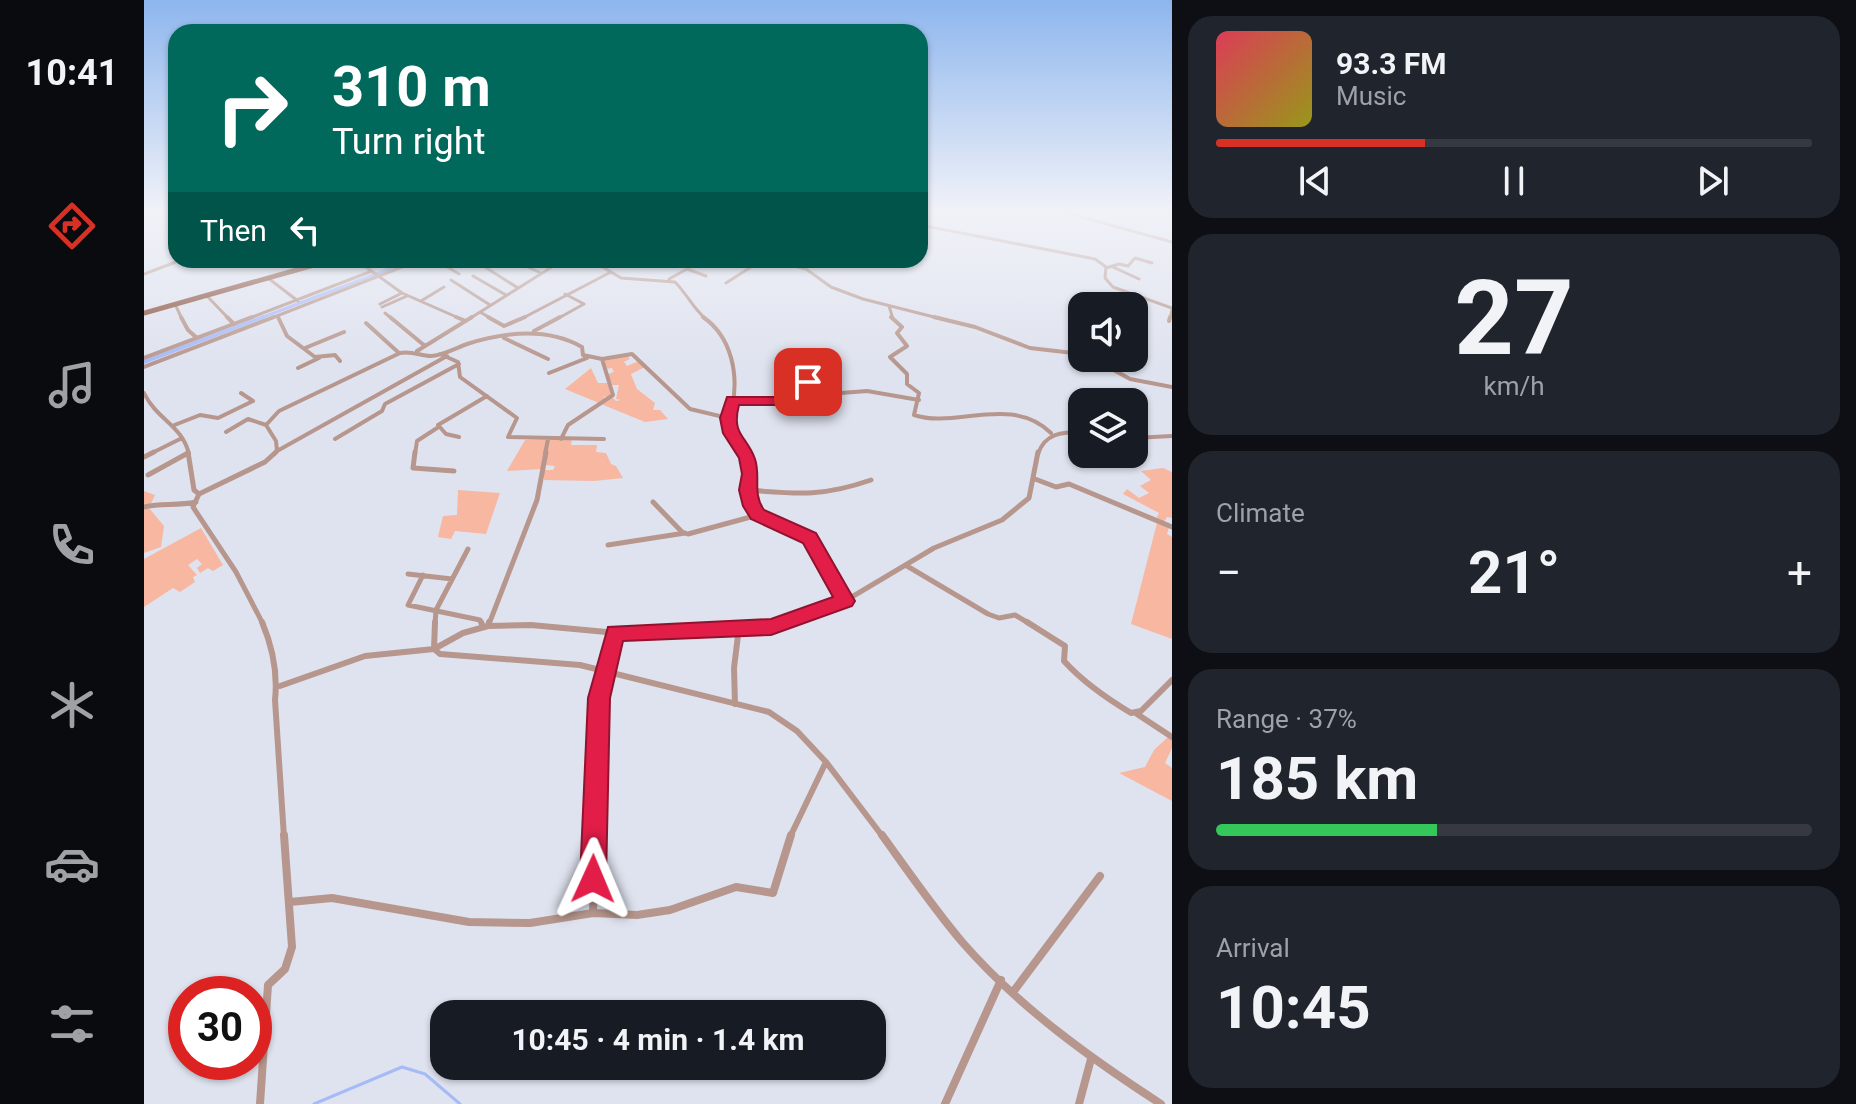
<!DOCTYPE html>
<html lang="en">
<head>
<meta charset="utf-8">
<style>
	body { margin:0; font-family:Roboto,sans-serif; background:#20242c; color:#f1f3f6; height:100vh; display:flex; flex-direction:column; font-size:30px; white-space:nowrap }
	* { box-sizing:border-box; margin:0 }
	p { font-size:26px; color:#9ea1a6 }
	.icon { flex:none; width:44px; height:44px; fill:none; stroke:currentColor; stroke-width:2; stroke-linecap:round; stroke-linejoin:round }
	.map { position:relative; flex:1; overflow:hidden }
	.side { display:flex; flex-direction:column; gap:16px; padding:16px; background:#0d0f14; width:684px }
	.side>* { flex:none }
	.guide { position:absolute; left:24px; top:24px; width:760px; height:244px; border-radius:24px; box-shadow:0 2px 6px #0004; background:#00695c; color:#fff; overflow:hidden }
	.fabs { position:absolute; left:924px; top:292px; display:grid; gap:16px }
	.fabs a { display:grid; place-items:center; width:80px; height:80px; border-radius:16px; background:#171b24; box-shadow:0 2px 6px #0004; font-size:40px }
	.speed { position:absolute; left:24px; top:976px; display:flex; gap:16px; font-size:40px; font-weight:700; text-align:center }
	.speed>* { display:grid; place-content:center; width:104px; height:104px; border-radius:50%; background:#171b24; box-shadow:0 2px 6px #0004; line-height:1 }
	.speed .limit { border:12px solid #d22; background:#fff; color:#111 }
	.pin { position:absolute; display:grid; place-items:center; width:68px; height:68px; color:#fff; margin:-34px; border-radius:16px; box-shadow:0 4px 12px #0006 }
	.me { position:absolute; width:88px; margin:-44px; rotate:1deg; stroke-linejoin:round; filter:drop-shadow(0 0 6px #0008) }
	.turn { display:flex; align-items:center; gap:28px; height:168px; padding:0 32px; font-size:36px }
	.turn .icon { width:104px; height:104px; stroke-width:2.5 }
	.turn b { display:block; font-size:56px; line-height:68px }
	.then { display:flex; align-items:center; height:76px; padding:0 32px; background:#0003; gap:16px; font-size:30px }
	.big { font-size:60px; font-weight:700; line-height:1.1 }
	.side .card { flex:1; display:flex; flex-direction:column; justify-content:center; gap:12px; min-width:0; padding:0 28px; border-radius:24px; background:#20242c }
	.side .dial { align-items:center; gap:0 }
	.dial b { font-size:104px; line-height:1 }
	.song { display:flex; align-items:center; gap:24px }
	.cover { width:96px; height:96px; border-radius:12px; background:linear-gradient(135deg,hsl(350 70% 55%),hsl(60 70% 35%)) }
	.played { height:8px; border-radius:4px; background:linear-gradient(90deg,#d93025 35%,#363941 35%) }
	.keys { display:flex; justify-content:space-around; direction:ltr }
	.heat { display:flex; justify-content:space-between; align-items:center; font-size:44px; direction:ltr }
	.charge { height:12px; border-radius:6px; background:linear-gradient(90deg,#34c759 37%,#363941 0) }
	.trip { position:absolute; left:286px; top:1000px; width:456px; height:80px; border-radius:24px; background:#171b24; box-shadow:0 2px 6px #0004; font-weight:700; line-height:80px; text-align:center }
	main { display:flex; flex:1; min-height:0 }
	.menu { display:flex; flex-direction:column; width:144px; justify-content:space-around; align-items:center; background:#090b0e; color:#9ea1a6 }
	.menu .icon { width:56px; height:56px }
	.menu .current { color:#d93025 }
	.menu b { font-size:36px; color:#f1f3f6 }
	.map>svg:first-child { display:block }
</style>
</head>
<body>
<main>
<nav class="menu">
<b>10:41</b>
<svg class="icon current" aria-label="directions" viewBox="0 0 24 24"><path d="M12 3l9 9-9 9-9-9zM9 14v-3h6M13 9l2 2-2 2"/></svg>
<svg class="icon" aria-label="music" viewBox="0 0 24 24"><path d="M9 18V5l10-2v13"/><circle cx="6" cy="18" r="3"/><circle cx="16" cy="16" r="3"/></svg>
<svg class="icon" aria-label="phone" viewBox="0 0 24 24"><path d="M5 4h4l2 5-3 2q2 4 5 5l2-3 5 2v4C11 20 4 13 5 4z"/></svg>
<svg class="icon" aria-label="climate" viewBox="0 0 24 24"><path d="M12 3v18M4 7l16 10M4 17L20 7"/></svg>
<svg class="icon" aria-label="car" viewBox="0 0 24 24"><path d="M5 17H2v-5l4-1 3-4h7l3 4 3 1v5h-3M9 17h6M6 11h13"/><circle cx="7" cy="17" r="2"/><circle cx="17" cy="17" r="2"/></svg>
<svg class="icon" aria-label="filters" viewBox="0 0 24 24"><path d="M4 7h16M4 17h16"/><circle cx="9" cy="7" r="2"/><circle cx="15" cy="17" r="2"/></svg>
</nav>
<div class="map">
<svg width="1028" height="1104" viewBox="0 0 1028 1104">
	<rect width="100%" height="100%" fill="#dfe3ef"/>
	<path fill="#f7b7a1" d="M483,355L486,359L480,362L483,366L495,361L501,367L487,374L493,389L511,403L509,410H516L524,419L501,422L457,404L468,397L472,401L477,400L472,399L475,385H468L464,374L470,372L468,368L462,369L460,359Z
		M447,368L454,383H466L468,395L463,398L459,396L462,400L455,403L421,389Z
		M428,439L427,445H453L452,452L462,453L467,464L472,466L479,478L450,481L400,480V470H409L411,466L401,465L398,469L363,471L381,440Z
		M1019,468L1028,472V518L1023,517L1020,522L1012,519L1015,513L979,494L983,489L995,498L1005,493L996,486L1007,480L997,471Z
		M314,490L356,493L342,534L311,531L307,539L294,537L299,516L313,515Z
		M0,491L11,495L5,508L20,526L17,547L0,553Z
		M1013,523L1025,527L1023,534L1028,537V639L987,624Z
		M57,528L79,565L69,571L64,568L56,573L53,568L58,564L53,559L44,565L53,575L49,577L51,582L36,592L29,588L0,607V559Z
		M1024,737L1028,739V748L1021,763L1028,768V801L975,773L1001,767L1010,750Z"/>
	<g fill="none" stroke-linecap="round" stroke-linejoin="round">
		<path stroke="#a6baf8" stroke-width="3" d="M170,1104L258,1067L281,1074L316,1104"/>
		<path stroke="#a6baf8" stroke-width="3" d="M114,319L269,260"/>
		<path stroke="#a6baf8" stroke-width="4" d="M0,362L119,317"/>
		<path stroke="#b7978d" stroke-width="3" d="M912,210L1028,242
			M776,217L785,210
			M776,225L951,259L962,267L961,278L969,287L1028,308
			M156,260L164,267
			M212,260L258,293L317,319
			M292,260L315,274
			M330,260L374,288
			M368,260L397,273
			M447,260L477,278L531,282C543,294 550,310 562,319
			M628,260L662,269L687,287L719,299L798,319
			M969,267L995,279
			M962,268L975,264L984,266L991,258L1008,263
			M0,274L37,260
			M329,276L362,295
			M124,278L154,301
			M525,279L543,269L562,276
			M307,280L346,305
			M582,283L618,260
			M63,296L85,319
			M277,301L300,287
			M31,304L38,319
			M236,304L258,293
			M745,306L749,319
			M238,307L263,296
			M336,312L348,319
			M241,313L248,319
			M103,319L228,271
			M125,319L276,260
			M325,319L419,260
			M377,319L467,272
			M413,319L440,304L421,294
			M1026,319L1028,310"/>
		<path stroke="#b7978d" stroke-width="4" d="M37,317L44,330L53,338
			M83,317L90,324
			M134,317L143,336L171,357L191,355L196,361
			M246,317L281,346
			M312,317L322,321
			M344,317L360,326L381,317
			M559,317C588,337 595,375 588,408C586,417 583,424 586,433C589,440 597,448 601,454
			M747,317L758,327L753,333L763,346L746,357L763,374V384L775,393L770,415C811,429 867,394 907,433
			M790,317L831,327L886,348L938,354
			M1025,321L1026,317
			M222,323L255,353
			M390,331L416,317
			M360,338L404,359
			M161,348L200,332
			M273,351L328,317
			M296,354L314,362L316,377L373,418L364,437L460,439
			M0,358L108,317
			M948,358L986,379L1028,387
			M0,367L130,317
			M154,368L175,358
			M405,373L443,358
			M0,393C13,420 38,425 45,454
			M588,401L648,402L661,382L697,393L723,391L775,400
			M28,426L56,415L74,418L109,401L97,393
			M82,432L104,419L122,425
			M315,437L302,434L294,425L343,396
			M990,438L1028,436
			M191,439L238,411L241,404L315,364
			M417,439L424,425L469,395L458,359
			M133,451L303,356
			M6,454L38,438
			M130,454L133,451L132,441L122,425L135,411L256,353C270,351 276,356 287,356C297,356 312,348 323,344C361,332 403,327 438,347L439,355L458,359L488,354L546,409L584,418
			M271,454L273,441L293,428
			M401,454L404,439
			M894,454C901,433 918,432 938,432"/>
		<path stroke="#b7978d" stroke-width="5" d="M44,452L50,490L55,494L49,507L92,572L119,624
			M271,452L269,468L310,471
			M600,452C611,469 598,489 608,507C617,524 646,527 662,537C675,545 693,586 701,601
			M0,457L10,452
			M4,475L44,453
			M891,479L912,487L925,484L1028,527
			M603,490C654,494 678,497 727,480
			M55,494L121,462L132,452
			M509,502L538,532L544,534L614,515
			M0,507C18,503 32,506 52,502
			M464,545L541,533
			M763,566L844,614L855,618L871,615L886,624
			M264,574L308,579
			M279,575L264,605L336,620L338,624
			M291,624L292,610L324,549
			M345,624L393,500L402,452
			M635,624L701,601L790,548L858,520L885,498L894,452"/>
		<path stroke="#b7978d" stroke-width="6" d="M118,622C129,648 134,672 131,700L140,837
			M291,622L290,649L296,654L436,665L625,712L653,731L682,762L739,837
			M337,622L339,627
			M883,622L921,646L920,661C939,682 962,698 987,713L997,711L1028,680
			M344,626L345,622
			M136,686L221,656L290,649L319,633L344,626L387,625L484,634L627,627L641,622
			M591,704L590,668L595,627
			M993,714L1028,737
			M451,837L455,698L471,633
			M646,837L682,762"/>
		<path stroke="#b7978d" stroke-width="8" d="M738,835C764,871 790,909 819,943C875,1007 946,1058 1017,1104
			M146,902L188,898L325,922L386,923L449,913L493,915L526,910L592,887L629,893L647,835
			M449,913L451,835
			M869,992L956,876
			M116,1104L124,985L141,969L148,947L140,835
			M801,1104L857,980
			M935,1104L947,1059"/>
		<path stroke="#854c38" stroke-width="5" d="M0,313L188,260"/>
	</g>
	<linearGradient id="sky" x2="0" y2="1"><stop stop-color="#8db6ee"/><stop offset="0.58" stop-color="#f1f2f8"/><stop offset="1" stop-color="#f1f2f8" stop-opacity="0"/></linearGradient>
	<rect width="1028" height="364" fill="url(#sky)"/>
	<path fill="#e11d48" stroke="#92132f" stroke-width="2" d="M664,378L671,382L664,387L654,405H595C587,435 603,436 611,459C617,477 608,493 620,510L672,533L711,601L708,606L627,635L479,641L466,698L462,879L459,888L449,892L440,888L436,879L444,698L464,627L627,619L689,597L659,543L607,519L599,506L595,490L598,474L595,458L579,433L576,418L583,397H644L654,381Z"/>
</svg>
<div class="fabs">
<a><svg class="icon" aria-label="sound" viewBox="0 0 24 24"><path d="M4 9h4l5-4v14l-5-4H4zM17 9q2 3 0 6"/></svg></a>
<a><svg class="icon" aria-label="layers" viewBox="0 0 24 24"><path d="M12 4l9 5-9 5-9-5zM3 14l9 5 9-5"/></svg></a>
</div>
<div class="speed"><div class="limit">30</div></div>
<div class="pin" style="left:664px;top:382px;background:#d93025"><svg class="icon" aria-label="arrive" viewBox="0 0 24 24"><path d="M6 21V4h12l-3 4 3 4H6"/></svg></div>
<svg class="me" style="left:449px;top:879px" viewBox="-20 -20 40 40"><path d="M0-17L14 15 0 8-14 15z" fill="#e11d48" stroke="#fff" stroke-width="4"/></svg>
<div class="trip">10:45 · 4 min · 1.4 km</div>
<div class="guide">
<div class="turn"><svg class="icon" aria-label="right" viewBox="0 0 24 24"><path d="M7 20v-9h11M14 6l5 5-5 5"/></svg><div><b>310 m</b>Turn right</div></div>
<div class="then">Then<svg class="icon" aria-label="left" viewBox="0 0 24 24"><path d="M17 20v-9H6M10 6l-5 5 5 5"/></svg></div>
</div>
</div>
<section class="side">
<div class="card">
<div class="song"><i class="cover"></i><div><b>93.3 FM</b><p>Music</p></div></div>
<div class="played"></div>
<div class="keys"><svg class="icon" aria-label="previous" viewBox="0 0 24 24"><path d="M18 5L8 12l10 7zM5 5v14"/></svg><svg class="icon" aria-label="pause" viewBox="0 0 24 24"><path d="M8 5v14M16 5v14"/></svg><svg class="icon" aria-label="next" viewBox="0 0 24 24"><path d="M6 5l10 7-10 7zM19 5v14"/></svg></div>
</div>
<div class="card dial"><b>27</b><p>km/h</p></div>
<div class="card"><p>Climate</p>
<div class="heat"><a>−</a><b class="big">21°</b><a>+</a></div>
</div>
<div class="card"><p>Range · 37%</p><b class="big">185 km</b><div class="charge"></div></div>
<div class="card"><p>Arrival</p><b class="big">10:45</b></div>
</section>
</main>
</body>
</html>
